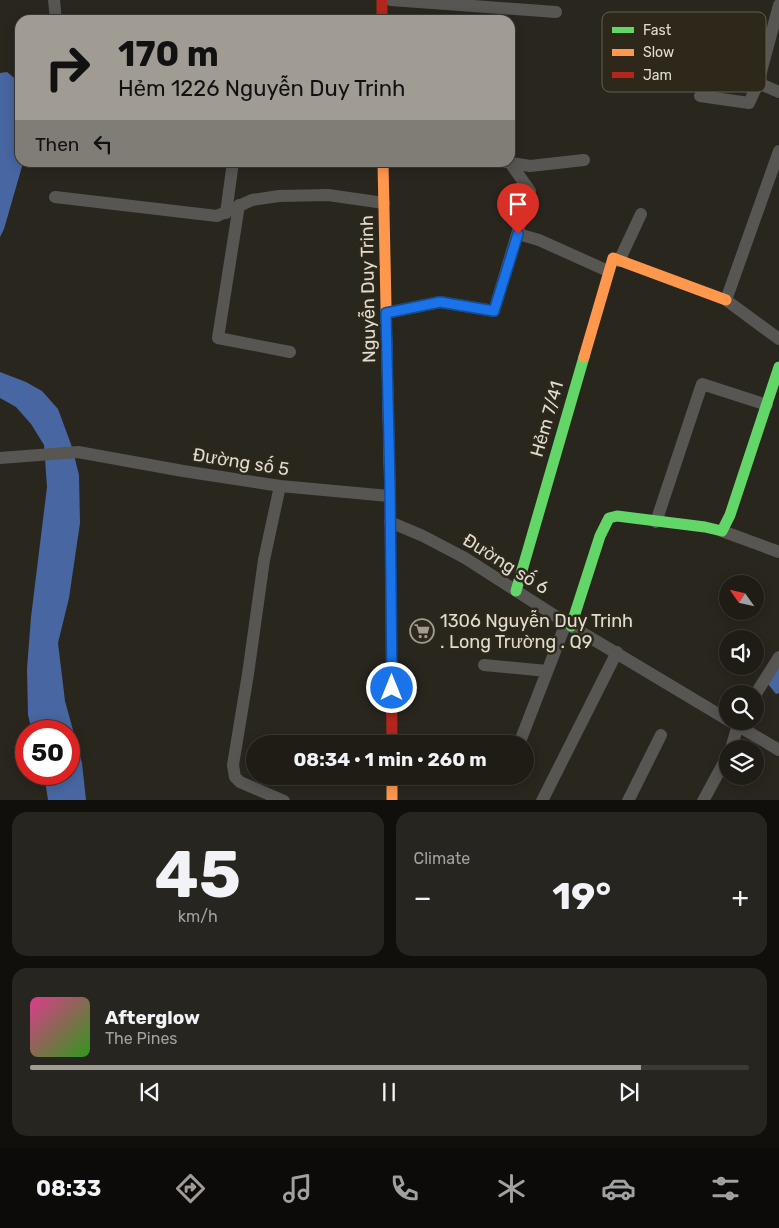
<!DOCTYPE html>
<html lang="en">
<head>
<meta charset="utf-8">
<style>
	body { margin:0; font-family:Rubik,sans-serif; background:#27251f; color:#f1f3f6; height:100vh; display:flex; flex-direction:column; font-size:19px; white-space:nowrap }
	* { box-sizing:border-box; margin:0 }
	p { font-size:16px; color:#a1a1a1 }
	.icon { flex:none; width:28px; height:28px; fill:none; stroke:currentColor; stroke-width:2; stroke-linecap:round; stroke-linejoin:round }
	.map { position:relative; height:800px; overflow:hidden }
	.sheet { display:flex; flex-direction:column; gap:12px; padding:12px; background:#110f0c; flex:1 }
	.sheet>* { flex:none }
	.hud { position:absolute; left:15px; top:15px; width:500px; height:152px; border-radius:15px; box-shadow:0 2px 12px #0003,0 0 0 1px #3c3a35; background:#a09c94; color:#111; overflow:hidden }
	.needle { width:32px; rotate:304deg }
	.controls { position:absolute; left:719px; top:575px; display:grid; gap:10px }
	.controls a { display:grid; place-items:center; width:45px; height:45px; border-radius:50%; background:#1f1c16; box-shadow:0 2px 12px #0003,0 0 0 1px #3c3a35; font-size:25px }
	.speed { position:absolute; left:15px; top:720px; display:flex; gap:10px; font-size:25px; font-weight:700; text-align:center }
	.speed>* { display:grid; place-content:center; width:65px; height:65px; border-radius:50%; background:#1f1c16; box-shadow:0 2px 12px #0003,0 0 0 1px #3c3a35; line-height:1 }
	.speed .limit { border:8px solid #d22; background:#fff; color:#111 }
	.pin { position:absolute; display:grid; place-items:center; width:42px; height:42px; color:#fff; margin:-51px -21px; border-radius:50% 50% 50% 0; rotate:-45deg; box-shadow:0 0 5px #0007 }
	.pin .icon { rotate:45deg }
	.me { position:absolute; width:55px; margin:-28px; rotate:0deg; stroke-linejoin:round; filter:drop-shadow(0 0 4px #0008) }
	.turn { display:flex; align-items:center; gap:18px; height:105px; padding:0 20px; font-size:22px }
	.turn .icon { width:65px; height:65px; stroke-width:2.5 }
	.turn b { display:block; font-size:35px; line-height:42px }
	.then { display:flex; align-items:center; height:48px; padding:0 20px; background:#0003; gap:10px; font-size:19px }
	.big { font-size:38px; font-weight:700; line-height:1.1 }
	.sheet .card { flex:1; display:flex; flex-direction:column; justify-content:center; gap:8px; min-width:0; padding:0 18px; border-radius:15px; background:#27251f }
	.sheet .dial { align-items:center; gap:0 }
	.dial b { font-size:65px; line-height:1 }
	.song { display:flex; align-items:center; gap:15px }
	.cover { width:60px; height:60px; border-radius:8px; background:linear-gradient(135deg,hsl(330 70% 55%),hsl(110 70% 35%)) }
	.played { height:5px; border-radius:2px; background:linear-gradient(90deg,#a09c94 85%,#3c3a35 85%) }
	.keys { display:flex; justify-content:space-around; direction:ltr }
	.heat { display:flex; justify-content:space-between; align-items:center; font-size:28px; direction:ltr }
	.sheet .tiles { flex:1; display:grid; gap:12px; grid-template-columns:1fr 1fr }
	.card:last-child { grid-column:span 2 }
	.trip { position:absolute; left:246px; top:735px; width:288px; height:50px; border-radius:25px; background:#1f1c16; box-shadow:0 2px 12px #0003,0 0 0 1px #3c3a35; font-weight:700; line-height:50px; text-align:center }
	.tabs { display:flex; height:80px; justify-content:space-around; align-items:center; background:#0c0b09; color:#a1a1a1 }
	.tabs .icon { width:35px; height:35px }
	.tabs .active { color:#a09c94 }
	.tabs b { font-size:22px; color:#f1f3f6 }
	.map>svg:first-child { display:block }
</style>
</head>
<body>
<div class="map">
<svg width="779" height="801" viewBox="0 0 779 801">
	<rect width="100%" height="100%" fill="#29261e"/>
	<path fill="#4866a1" d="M7,72L18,81L20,89V162L23,163L4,229L0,237V73Z
		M0,372L26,382L42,391L58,409L72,447L79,475L80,523L69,598L58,643L65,701L82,763L86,800H48L44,774H69V731H32L28,715L27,669L31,617L47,487L44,445L31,424L16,407L0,398Z
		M779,664V693L776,694L768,684Z"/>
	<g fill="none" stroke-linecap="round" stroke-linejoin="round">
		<path stroke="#575652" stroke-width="12" d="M54,0L56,20
			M391,0L556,12
			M758,83L779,5
			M700,96L749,103L758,83L779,92
			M779,151L726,300L779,339
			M506,162L530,166L584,160
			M55,197L217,216L252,200L279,196L328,195L384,203
			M239,205L218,338L290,352
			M226,213L233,162
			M518,234L539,240L608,271
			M619,261L641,214
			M386,313L440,302L494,311L530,191L511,164
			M0,458L78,452L183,471L280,486L389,496
			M280,486L264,560L248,674L233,765L235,777L240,782L284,801
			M390,522L423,536L465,558L571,626L728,720
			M656,522L702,384L767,405
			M722,531L779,552
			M484,665L547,671
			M755,695L779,657
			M730,721L779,750
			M519,744L566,623
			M731,749L739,721
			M542,801L617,652
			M628,801L661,735
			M703,801L728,755"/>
		<path stroke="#63d668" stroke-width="11" d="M516,591L584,357
			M571,626L600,536L609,518L617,516L705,527L722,531L730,515L779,367"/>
		<path stroke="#ff974d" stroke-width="11" d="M383,162L390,500
			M584,357L613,258L726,300
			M392,776V801"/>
		<path stroke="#b3261e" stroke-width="11" d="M382,0V20
			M390,500L392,744"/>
	</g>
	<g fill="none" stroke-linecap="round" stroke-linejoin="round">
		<g stroke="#114b97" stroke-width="12">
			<path id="route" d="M392,688L390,486L386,313L440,302L494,311L518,234"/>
		</g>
		<use href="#route" stroke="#1a73e8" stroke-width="9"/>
	</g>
	<defs>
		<g id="supermarket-ring" transform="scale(1.25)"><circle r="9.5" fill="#2d2819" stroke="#a09c94" stroke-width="1.5"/><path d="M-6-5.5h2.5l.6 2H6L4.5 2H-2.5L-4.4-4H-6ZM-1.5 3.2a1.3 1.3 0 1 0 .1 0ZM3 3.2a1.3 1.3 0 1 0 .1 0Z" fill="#a09c94"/></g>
	</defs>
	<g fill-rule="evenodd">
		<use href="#supermarket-ring" x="422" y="631"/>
	</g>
	<g text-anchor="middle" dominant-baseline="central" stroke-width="5" stroke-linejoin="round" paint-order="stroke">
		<g font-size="18" fill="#e0dcd3" stroke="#2d2819">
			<text transform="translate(368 289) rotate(-91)">Nguyễn Duy Trinh</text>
			<text transform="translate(547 419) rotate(-74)">Hẻm 7/41</text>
			<text transform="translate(241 462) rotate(9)">Đường số 5</text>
			<text transform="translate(506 564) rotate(32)">Đường số 6</text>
		</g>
		<g font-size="18" fill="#e0dcd3" stroke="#2d2819" text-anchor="start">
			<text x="440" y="621">1306 Nguyễn Duy Trinh<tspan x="440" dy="21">. Long Trường . Q9</tspan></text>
		</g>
	</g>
	<rect x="602" y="12" width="164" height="80" rx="8" fill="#2d2819" stroke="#635e51" stroke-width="1"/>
	<rect x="612" y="27" width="22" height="6" fill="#63d668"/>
	<rect x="612" y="49" width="22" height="7" fill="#ff974d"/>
	<rect x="612" y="72" width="22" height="6" fill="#b3261e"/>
	<g font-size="14" fill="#e0dcd3">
		<text x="643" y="35">Fast</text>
		<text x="643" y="57">Slow</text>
		<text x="643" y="80">Jam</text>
	</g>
</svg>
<div class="controls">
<a><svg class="needle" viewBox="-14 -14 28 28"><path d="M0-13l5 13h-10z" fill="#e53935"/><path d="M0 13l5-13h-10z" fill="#a1a1a1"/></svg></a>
<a><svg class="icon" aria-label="sound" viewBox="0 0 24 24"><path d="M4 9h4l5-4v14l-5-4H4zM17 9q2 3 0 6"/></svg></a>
<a><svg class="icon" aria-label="search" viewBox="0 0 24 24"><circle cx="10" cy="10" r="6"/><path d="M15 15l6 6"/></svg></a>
<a><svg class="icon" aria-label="layers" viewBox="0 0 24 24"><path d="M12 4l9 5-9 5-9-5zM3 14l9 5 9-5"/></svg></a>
</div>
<div class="speed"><div class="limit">50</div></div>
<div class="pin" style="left:518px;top:234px;background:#d93025"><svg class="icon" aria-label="arrive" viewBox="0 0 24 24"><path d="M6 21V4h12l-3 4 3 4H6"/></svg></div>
<svg class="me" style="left:392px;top:688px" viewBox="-20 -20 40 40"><circle r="17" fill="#1a73e8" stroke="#fff" stroke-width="3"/><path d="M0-11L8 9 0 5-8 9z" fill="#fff"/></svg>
<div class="trip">08:34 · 1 min · 260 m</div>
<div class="hud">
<div class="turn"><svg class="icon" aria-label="right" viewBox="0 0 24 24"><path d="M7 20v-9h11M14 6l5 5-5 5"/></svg><div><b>170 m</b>Hẻm 1226 Nguyễn Duy Trinh</div></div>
<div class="then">Then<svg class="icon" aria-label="left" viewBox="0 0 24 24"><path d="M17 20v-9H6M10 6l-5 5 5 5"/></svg></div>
</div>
</div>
<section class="sheet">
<div class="tiles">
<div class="card dial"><b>45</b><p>km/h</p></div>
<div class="card"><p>Climate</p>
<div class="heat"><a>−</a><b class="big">19°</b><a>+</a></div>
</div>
<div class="card">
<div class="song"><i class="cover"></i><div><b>Afterglow</b><p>The Pines</p></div></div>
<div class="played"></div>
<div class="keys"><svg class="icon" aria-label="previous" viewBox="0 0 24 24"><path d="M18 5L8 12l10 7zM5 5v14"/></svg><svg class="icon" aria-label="pause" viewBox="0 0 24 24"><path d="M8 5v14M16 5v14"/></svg><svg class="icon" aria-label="next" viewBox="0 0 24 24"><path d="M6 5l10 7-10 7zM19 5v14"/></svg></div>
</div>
</div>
</section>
<nav class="tabs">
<b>08:33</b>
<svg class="icon active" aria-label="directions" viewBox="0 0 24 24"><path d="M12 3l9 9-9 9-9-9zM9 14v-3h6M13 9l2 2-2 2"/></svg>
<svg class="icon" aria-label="music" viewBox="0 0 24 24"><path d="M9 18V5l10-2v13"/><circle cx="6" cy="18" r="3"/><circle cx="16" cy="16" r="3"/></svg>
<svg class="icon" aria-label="phone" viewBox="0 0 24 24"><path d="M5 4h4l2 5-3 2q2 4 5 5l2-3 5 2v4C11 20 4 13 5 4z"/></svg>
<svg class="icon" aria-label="climate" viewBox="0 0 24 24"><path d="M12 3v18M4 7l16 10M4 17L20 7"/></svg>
<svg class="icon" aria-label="car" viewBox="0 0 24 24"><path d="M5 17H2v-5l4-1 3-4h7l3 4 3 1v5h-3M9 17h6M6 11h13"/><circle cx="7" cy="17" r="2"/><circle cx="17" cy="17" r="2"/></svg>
<svg class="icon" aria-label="filters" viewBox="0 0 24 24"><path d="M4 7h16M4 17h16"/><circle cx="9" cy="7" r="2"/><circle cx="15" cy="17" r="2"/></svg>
</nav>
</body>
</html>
